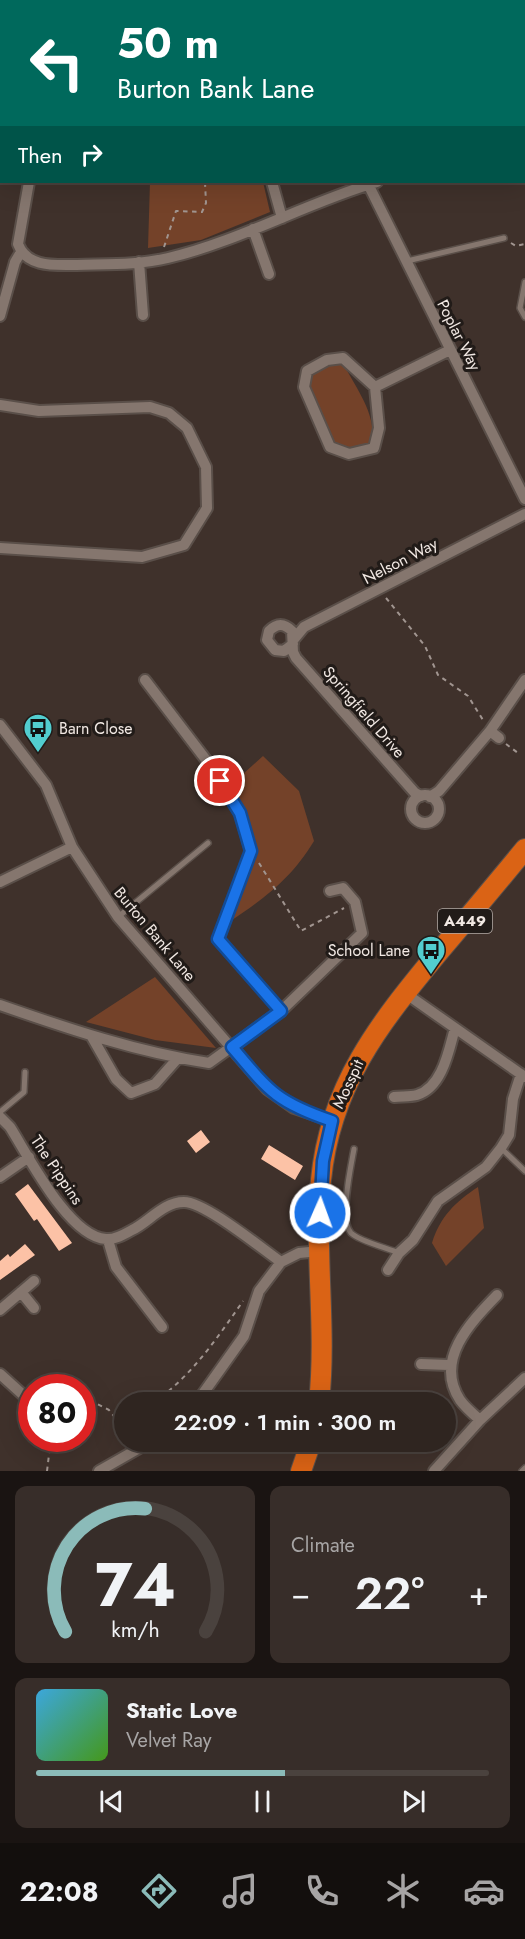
<!DOCTYPE html>
<html lang="en">
<head>
<meta charset="utf-8">
<style>
	body { margin:0; font-family:Jost,sans-serif; background:#372d29; color:#f1f3f6; height:100vh; display:flex; flex-direction:column; font-size:22px; white-space:nowrap }
	* { box-sizing:border-box; margin:0 }
	p { font-size:20px; color:#a7a5a5 }
	.icon { flex:none; width:33px; height:33px; fill:none; stroke:currentColor; stroke-width:2; stroke-linecap:round; stroke-linejoin:round }
	.map { position:relative; height:1471px; overflow:hidden }
	.sheet { display:flex; flex-direction:column; gap:15px; padding:15px; background:#1a1412; flex:1 }
	.sheet>* { flex:none }
	.hud { position:absolute; left:0px; top:0px; width:525px; height:183px; box-shadow:0 6px 24px #0002,0 0 0 2px #4a423e; background:#00695c; color:#fff; overflow:hidden }
	.speed { position:absolute; left:18px; top:1374px; display:flex; gap:12px; font-size:30px; font-weight:700; text-align:center }
	.speed>* { display:grid; place-content:center; width:78px; height:78px; border-radius:50%; background:#2f2520; box-shadow:0 6px 24px #0002,0 0 0 2px #4a423e; line-height:1 }
	.speed .limit { border:9px solid #d22; background:#fff; color:#111 }
	.pin { position:absolute; display:grid; place-items:center; width:51px; height:51px; color:#fff; margin:-26px; border:3px solid #fff; border-radius:50%; box-shadow:0 2px 6px #0007 }
	.me { position:absolute; width:66px; margin:-33px; rotate:2deg; stroke-linejoin:round; filter:drop-shadow(0 0 4px #0008) }
	.turn { display:flex; align-items:center; gap:21px; height:126px; padding:0 18px; font-size:27px }
	.turn .icon { width:78px; height:78px; stroke-width:2.5 }
	.turn b { display:block; font-size:42px; line-height:51px }
	.then { display:flex; align-items:center; height:57px; padding:0 18px; background:#0003; gap:12px; font-size:22px }
	.big { font-size:45px; font-weight:600; line-height:1.1 }
	.sheet .card { flex:1; display:flex; flex-direction:column; justify-content:center; gap:9px; min-width:0; padding:0 21px; border-radius:12px; background:#372d29 }
	.sheet .dial { align-items:center; gap:0 }
	.dial svg { height:156px; overflow:visible; fill:none; stroke:#4a423e; stroke-width:7; stroke-linecap:round; text-anchor:middle }
	.dial text { fill:#f1f3f6; stroke:none }
	.song { display:flex; align-items:center; gap:18px }
	.cover { width:72px; height:72px; border-radius:9px; background:linear-gradient(135deg,hsl(200 70% 55%),hsl(100 70% 35%)) }
	.played { height:6px; border-radius:3px; background:linear-gradient(90deg,#8bbbb9 55%,#4a423e 55%) }
	.keys { display:flex; justify-content:space-around; direction:ltr }
	.heat { display:flex; justify-content:space-between; align-items:center; font-size:33px; direction:ltr }
	.sheet .tiles { flex:1; display:grid; gap:15px; grid-template-columns:1fr 1fr }
	.card:last-child { grid-column:span 2 }
	.trip { position:absolute; left:114px; top:1392px; width:342px; height:60px; border-radius:30px; background:#2f2520; box-shadow:0 6px 24px #0002,0 0 0 2px #4a423e; font-weight:600; line-height:60px; text-align:center }
	.menu { display:flex; height:96px; justify-content:space-around; align-items:center; background:#130f0d; color:#a7a5a5 }
	.menu .icon { width:42px; height:42px }
	.menu .on { color:#8bbbb9 }
	.menu b { font-size:27px; color:#f1f3f6 }
	.map>svg:first-child { display:block }
</style>
</head>
<body>
<div class="map">
<svg width="525" height="1471" viewBox="0 0 525 1471">
	<rect width="100%" height="100%" fill="#3f312b"/>
	<path fill="#744229" d="M150,182H263L270,212L201,240L148,248Z
		M343,363C355,387 379,417 371,444L352,449L334,444L304,387C314,368 322,366 343,363Z
		M263,756L299,791L314,841C291,879 265,898 229,922L251,851L253,834L232,784Z
		M155,977L216,1048L155,1040L86,1022Z
		M478,1187L484,1228L446,1266L432,1243C440,1217 455,1202 478,1187Z"/>
	<path fill="#fcc2a6" d="M201,1130L210,1142L196,1153L187,1141Z
		M269,1145L303,1166L295,1180L261,1159Z
		M28,1184L72,1243L59,1251L37,1219L34,1221L15,1194Z
		M25,1244L35,1255L0,1280V1261L8,1254L10,1257Z"/>
	<g fill="none" stroke-linecap="round" stroke-linejoin="round">
		<g stroke="#5a4f49" stroke-width="8">
			<path id="lane" d="M407,261L504,238
				M525,282L520,308L525,317
				M118,917L208,843
				M0,1112L24,1092L25,1072
				M501,1148L525,1171
				M354,1149C351,1166 339,1220 351,1233C359,1241 387,1248 399,1253
				M522,1471L525,1468"/>
		</g>
		<g stroke="#5a4f49" stroke-width="14">
			<path id="street" d="M252,0V2
				M266,0L281,2
				M66,2V0
				M524,128L525,132
				M0,129H2
				M29,182L18,244C27,268 55,265 77,265C106,264 139,265 168,258C240,241 306,203 377,182
				M272,182L282,218
				M368,184L525,499
				M253,229L269,274
				M139,262L143,315
				M0,316L15,262L21,252
				M375,387L379,428L374,448L349,454L330,447L304,387L307,371L327,360L343,358L375,387L450,350
				M0,405L39,411L150,407L169,413L187,428L206,467L207,508L184,545L142,557L0,548
				M294,639L304,627L525,514
				M293,644L284,651L275,650L267,640L269,631C277,623 284,623 292,631L293,652L296,658L415,793L421,796
				M145,680L210,765L240,813L251,851L218,939L281,1011
				M0,725L46,785L72,847L118,917L267,1089L294,1108L332,1121
				M490,731L499,738
				M411 809a14 14 0 1 1 28 0a14 14 0 1 1-28 0Z
				M430,797L439,791L490,731L525,680
				M0,882L72,847
				M405,993L525,1077
				M0,1005C69,1029 137,1052 209,1063L281,1011L362,933L355,902L343,888L330,891
				M92,1037L116,1079L131,1093L155,1084L178,1058
				M394,1097C401,1096 410,1097 417,1095C443,1087 449,1049 455,1028
				M0,1117L10,1127C29,1157 69,1237 106,1239C115,1240 125,1234 132,1230C149,1222 163,1202 184,1202C205,1202 261,1248 281,1262
				M0,1177L29,1157
				M108,1240L116,1267L162,1327
				M388,1270L399,1253L413,1240L438,1201L486,1167L501,1148L509,1135L513,1099L521,1074
				M21,1292L34,1308
				M0,1310L34,1281
				M421,1364L449,1365
				M0,1374L32,1403
				M197,1402L244,1336L259,1291L281,1262L299,1253L320,1251
				M480,1420C473,1414 465,1407 460,1400C434,1360 470,1323 497,1295
				M99,1471L150,1442
				M434,1471L480,1420L525,1378"/>
		</g>
		<g stroke="#5a4f49" stroke-width="22">
			<path id="highway" d="M319,1402C327,1329 314,1254 321,1180C330,1086 379,1024 437,954C467,919 496,884 525,849
				M301,1471L311,1442"/>
		</g>
		<path stroke="#a19590" stroke-width="2" stroke-dasharray="4.5 4.5" stroke-linecap="butt" d="M511,243L516,246L525,244
			M164,247L176,211L202,212L206,203L205,182
			M386,598L425,646L438,675L468,696L483,720
			M506,744L518,753
			M259,863L301,931L344,908
			M82,1396L109,1410L121,1425L124,1423
			M154,1402C191,1377 218,1337 243,1301
			M47,1471L51,1438"/>
		<use href="#lane" stroke="#85766e" stroke-width="5"/>
		<use href="#street" stroke="#85766e" stroke-width="10"/>
		<use href="#highway" stroke="#da6315" stroke-width="20"/>
	</g>
	<g fill="none" stroke-linecap="round" stroke-linejoin="round">
		<g stroke="#114b97" stroke-width="15">
			<path id="route" d="M220,781L240,813L251,851L218,939L281,1011L232,1047C269,1091 276,1102 332,1121L323,1161L320,1213"/>
		</g>
		<use href="#route" stroke="#1a73e8" stroke-width="10"/>
	</g>
	<defs>
		<g id="bus-pin" transform="scale(1.5)"><path d="M0 17L-7.5 6A9.5 9.5 0 1 1 7.5 6Z" fill="#52cdcf" stroke="#211b18"/><path d="M-5-6H5V4H4V6H2V4H-2V6H-4V4H-5ZM-3.5-4V0h7V-4ZM-3.5 1.2v1.5H-2V1.2ZM2 1.2v1.5H3.5V1.2Z" fill="#111"/></g>
	</defs>
	<g fill-rule="evenodd">
		<use href="#bus-pin" x="38" y="728"/>
		<use href="#bus-pin" x="431" y="950"/>
	</g>
	<g text-anchor="middle" dominant-baseline="central" stroke-width="6" stroke-linejoin="round" paint-order="stroke">
		<rect fill="#211b18" stroke="#b3aaa6" stroke-width="1.5" x="438" y="909" width="54" height="24" rx="4.5"/>
		<g font-size="15" font-weight="bold" fill="#f1e8e3">
			<text x="465" y="921">A449</text>
		</g>
		<g font-size="16" fill="#f1e8e3" stroke="#211b18">
			<text transform="translate(459 335) rotate(63)">Poplar Way</text>
			<text transform="translate(400 561) rotate(-27)">Nelson Way</text>
			<text transform="translate(364 712) rotate(49)">Springfield Drive</text>
			<text transform="translate(155 934) rotate(50)">Burton Bank Lane</text>
			<text transform="translate(348 1084) rotate(-65)">Mosspit</text>
			<text transform="translate(57 1170) rotate(56)">The Pippins</text>
		</g>
		<g font-size="16" fill="#f1e8e3" stroke="#211b18" text-anchor="start">
			<text x="59" y="728">Barn Close</text>
			<text x="410" y="950" text-anchor="end">School Lane</text>
		</g>
	</g>
</svg>
<div class="speed"><div class="limit">80</div></div>
<div class="pin" style="left:220px;top:781px;background:#d93025"><svg class="icon" aria-label="arrive" viewBox="0 0 24 24"><path d="M6 21V4h12l-3 4 3 4H6"/></svg></div>
<svg class="me" style="left:320px;top:1213px" viewBox="-20 -20 40 40"><circle r="17" fill="#1a73e8" stroke="#fff" stroke-width="3"/><path d="M0-11L8 9 0 5-8 9z" fill="#fff"/></svg>
<div class="trip">22:09 · 1 min · 300 m</div>
<div class="hud">
<div class="turn"><svg class="icon" aria-label="left" viewBox="0 0 24 24"><path d="M17 20v-9H6M10 6l-5 5 5 5"/></svg><div><b>50 m</b>Burton Bank Lane</div></div>
<div class="then">Then<svg class="icon" aria-label="right" viewBox="0 0 24 24"><path d="M7 20v-9h11M14 6l5 5-5 5"/></svg></div>
</div>
</div>
<section class="sheet">
<div class="tiles">
<div class="card dial"><svg viewBox="0 0 100 80">
<path d="M14 69A42 42 0 1 1 86 69"/>
<path d="M14 69A42 42 0 0 1 55 6" stroke="#8bbbb9"/>
<text x="50" y="56" font-size="32" font-weight="700">74</text>
<text x="50" y="72" font-size="11">km/h</text>
</svg></div>
<div class="card"><p>Climate</p>
<div class="heat"><a>−</a><b class="big">22°</b><a>+</a></div>
</div>
<div class="card">
<div class="song"><i class="cover"></i><div><b>Static Love</b><p>Velvet Ray</p></div></div>
<div class="played"></div>
<div class="keys"><svg class="icon" aria-label="previous" viewBox="0 0 24 24"><path d="M18 5L8 12l10 7zM5 5v14"/></svg><svg class="icon" aria-label="pause" viewBox="0 0 24 24"><path d="M8 5v14M16 5v14"/></svg><svg class="icon" aria-label="next" viewBox="0 0 24 24"><path d="M6 5l10 7-10 7zM19 5v14"/></svg></div>
</div>
</div>
</section>
<nav class="menu">
<b>22:08</b>
<svg class="icon on" aria-label="directions" viewBox="0 0 24 24"><path d="M12 3l9 9-9 9-9-9zM9 14v-3h6M13 9l2 2-2 2"/></svg>
<svg class="icon" aria-label="music" viewBox="0 0 24 24"><path d="M9 18V5l10-2v13"/><circle cx="6" cy="18" r="3"/><circle cx="16" cy="16" r="3"/></svg>
<svg class="icon" aria-label="phone" viewBox="0 0 24 24"><path d="M5 4h4l2 5-3 2q2 4 5 5l2-3 5 2v4C11 20 4 13 5 4z"/></svg>
<svg class="icon" aria-label="climate" viewBox="0 0 24 24"><path d="M12 3v18M4 7l16 10M4 17L20 7"/></svg>
<svg class="icon" aria-label="car" viewBox="0 0 24 24"><path d="M5 17H2v-5l4-1 3-4h7l3 4 3 1v5h-3M9 17h6M6 11h13"/><circle cx="7" cy="17" r="2"/><circle cx="17" cy="17" r="2"/></svg>
</nav>
</body>
</html>
